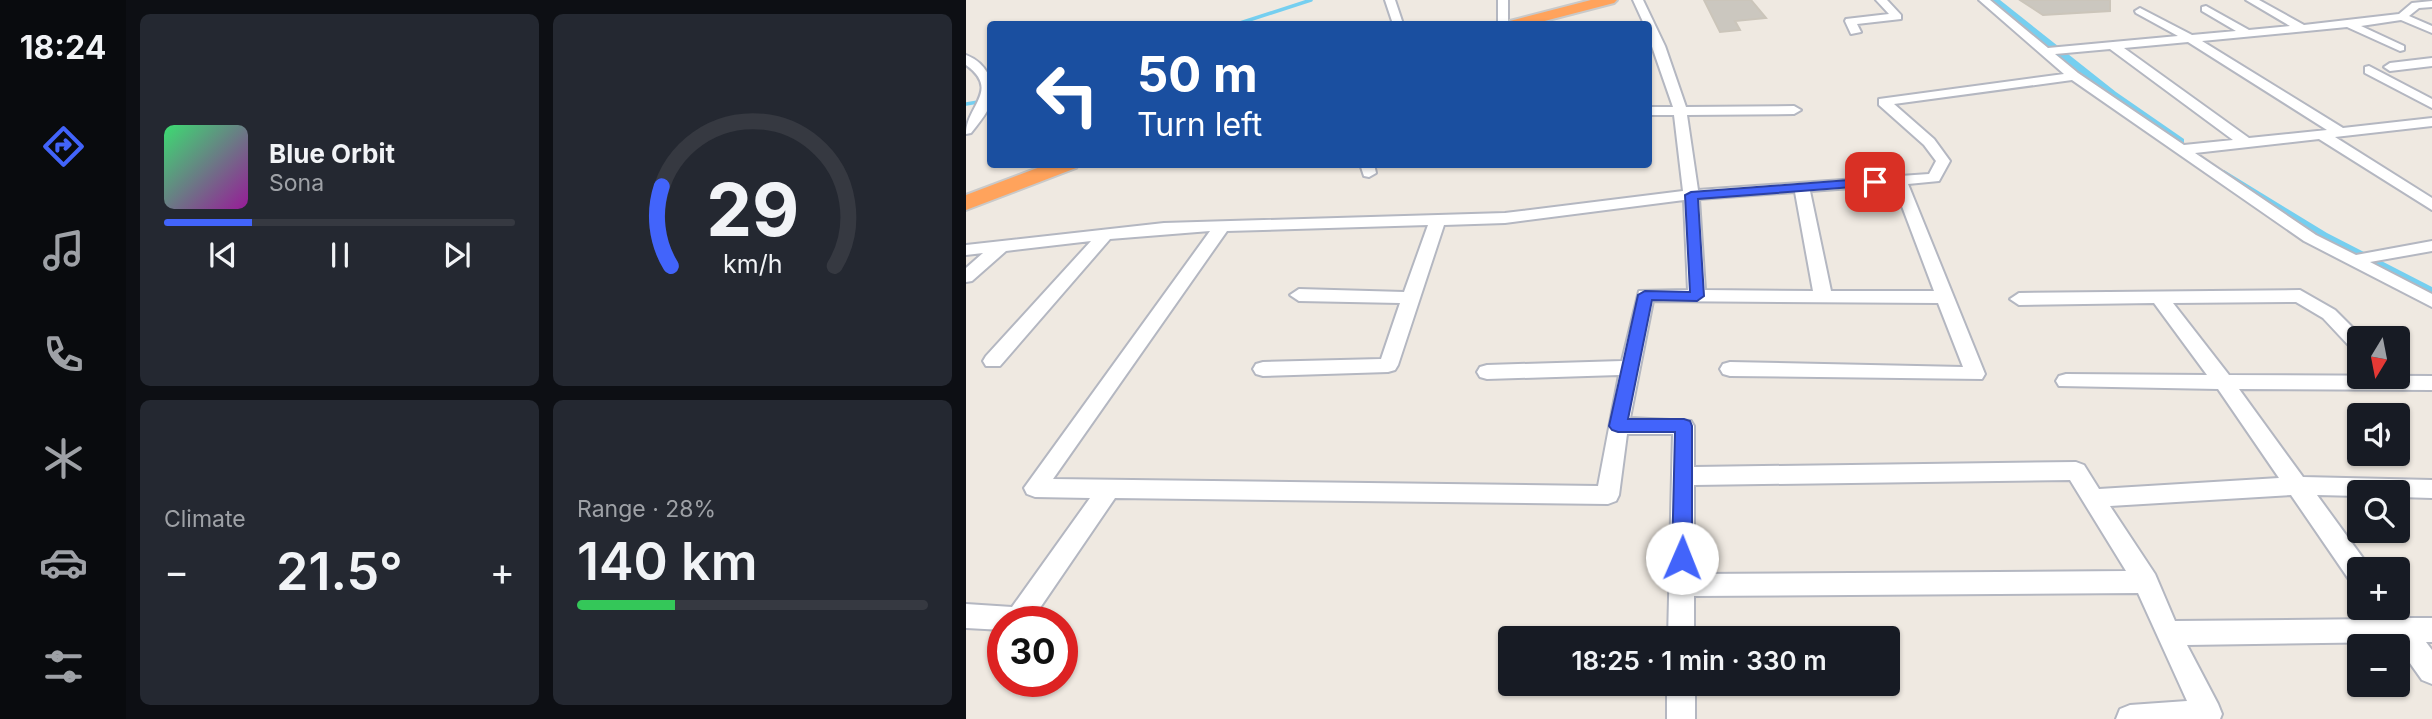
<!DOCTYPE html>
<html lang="en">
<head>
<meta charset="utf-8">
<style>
	body { margin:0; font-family:Inter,sans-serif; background:#242831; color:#f1f3f6; height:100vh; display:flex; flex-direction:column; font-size:26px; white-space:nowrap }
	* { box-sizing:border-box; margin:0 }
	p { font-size:23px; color:#9ea1a6 }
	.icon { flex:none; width:38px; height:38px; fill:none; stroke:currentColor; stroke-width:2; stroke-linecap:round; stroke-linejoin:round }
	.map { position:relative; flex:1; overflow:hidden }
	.drawer { display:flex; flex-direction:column; gap:14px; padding:14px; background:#0d0f14; width:840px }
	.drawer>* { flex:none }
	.top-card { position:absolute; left:21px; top:21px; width:665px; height:147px; border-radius:7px; box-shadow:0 2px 5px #0004; background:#1a4fa0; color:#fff; overflow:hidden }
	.needle { width:46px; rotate:190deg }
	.buttons { position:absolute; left:1381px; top:326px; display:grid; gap:14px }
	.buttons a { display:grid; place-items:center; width:63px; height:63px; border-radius:7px; background:#171b24; box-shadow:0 2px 5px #0004; font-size:35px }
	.speed { position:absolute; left:21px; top:606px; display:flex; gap:14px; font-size:35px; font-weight:700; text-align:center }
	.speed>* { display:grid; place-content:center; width:91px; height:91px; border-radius:50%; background:#171b24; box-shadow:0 2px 5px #0004; line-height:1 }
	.speed .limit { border:10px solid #d22; background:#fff; color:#111 }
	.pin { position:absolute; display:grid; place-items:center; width:60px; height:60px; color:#fff; margin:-30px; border-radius:14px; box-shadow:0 4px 10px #0006 }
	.me { position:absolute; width:77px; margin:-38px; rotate:1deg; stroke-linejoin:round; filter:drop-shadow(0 0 5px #0008) }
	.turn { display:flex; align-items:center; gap:24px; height:147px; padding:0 35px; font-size:32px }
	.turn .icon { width:91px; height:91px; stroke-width:2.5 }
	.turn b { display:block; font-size:49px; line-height:60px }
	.big { font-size:52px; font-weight:600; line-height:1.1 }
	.drawer .widget { flex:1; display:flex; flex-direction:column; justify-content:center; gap:10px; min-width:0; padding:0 24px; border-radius:10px; background:#242831 }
	.drawer .dial { align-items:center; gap:0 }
	.dial svg { height:182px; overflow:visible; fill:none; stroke:#363941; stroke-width:7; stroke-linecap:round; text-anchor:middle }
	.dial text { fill:#f1f3f6; stroke:none }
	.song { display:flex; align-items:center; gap:21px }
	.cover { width:84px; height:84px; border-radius:10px; background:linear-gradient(135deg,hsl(140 70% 55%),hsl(300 70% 35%)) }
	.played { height:7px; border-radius:4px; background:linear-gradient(90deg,#4264fb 25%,#363941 25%) }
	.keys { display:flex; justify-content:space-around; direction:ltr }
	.heat { display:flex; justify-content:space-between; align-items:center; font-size:38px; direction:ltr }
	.charge { height:10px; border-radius:5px; background:linear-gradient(90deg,#34c759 28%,#363941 0) }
	.drawer .tiles { flex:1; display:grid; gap:14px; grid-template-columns:repeat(2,1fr) }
	.trip { position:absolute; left:532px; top:626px; width:402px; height:70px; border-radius:7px; background:#171b24; box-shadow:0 2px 5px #0004; font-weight:600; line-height:70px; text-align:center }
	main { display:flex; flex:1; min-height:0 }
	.menu { display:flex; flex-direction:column; width:126px; justify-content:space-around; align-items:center; background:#090b0e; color:#9ea1a6 }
	.menu .icon { width:49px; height:49px }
	.menu .current { color:#4264fb }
	.menu b { font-size:32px; color:#f1f3f6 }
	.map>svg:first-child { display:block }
</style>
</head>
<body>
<main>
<nav class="menu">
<b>18:24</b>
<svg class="icon current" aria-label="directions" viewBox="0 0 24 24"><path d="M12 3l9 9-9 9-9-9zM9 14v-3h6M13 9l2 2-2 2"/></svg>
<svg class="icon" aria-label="music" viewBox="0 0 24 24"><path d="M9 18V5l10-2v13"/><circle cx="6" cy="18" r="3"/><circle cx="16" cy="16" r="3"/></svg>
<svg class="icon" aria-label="phone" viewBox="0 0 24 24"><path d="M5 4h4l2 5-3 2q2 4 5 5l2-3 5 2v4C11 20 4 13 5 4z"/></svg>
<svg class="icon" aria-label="climate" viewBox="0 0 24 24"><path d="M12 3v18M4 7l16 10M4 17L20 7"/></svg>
<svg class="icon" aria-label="car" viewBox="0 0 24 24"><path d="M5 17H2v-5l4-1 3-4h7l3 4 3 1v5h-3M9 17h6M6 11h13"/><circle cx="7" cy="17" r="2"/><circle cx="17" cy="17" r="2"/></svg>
<svg class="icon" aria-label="filters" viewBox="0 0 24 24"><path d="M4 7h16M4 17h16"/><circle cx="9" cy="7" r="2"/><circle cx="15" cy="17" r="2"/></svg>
</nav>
<section class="drawer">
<div class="tiles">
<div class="widget">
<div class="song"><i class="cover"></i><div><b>Blue Orbit</b><p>Sona</p></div></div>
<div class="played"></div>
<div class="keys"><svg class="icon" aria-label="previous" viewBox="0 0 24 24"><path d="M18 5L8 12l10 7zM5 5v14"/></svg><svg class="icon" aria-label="pause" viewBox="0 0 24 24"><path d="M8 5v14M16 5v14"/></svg><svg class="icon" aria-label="next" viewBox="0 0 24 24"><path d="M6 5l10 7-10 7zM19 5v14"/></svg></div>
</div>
<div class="widget dial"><svg viewBox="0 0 100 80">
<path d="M14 69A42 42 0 1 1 86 69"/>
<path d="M14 69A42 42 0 0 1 10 34" stroke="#4264fb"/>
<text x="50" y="56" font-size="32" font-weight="700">29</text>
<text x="50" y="72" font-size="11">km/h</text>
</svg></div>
<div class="widget"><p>Climate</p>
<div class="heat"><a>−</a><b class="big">21.5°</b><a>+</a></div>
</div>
<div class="widget"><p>Range · 28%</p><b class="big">140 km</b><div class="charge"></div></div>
</div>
</section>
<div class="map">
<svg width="1466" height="719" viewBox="0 0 1466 719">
	<rect width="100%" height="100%" fill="#efe9e1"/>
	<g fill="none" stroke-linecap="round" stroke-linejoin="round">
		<path stroke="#75cff0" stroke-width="3.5" d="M271,24L345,0
			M0,104L12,102"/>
		<path fill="#75cff0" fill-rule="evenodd" d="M1023,0H1034L1150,92L1218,139V145H1208L1142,98Z
			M1258,170L1361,233L1466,287V300L1349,239L1253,177L1251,174Z"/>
	</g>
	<path fill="#cbc7bf" stroke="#cbc5ba" stroke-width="2" d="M738,0H785L800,18L769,21L774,30L754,32Z
		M1054,0H1144V11L1077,15Z"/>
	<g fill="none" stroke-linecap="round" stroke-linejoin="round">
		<g stroke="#b4b7c1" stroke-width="4">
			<path id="minor" d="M419,0H429L437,24H427Z
				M532,0H542V24H532Z
				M667,0H677L699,46L720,107L828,106L835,110L828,114L721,115L732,190L963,174L970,161L958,145L913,105V99L1098,74L1013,0H1024L1082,48L1212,36L1170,13L1169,11L1174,8L1226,35L1270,31L1236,11V7L1240,6L1283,30L1324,26L1280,0H1293L1338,25L1433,14L1446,3L1466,1V7L1453,8L1443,16L1466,26V33L1435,20L1395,26L1438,46V50L1434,51L1381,27L1236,41L1377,128L1466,118V126L1369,137L1466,198V210L1353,139L1229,153L1350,235L1390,255L1466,241V251L1404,262L1466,294V307L1338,241L1106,80L928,104L968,139L984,161L973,181L942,184L1019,374L1016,379L764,376L757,374L754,369L757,364L764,362L997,367L972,303L687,301L664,418L725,421L728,426V467L1110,462L1118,465L1133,489L1313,478L1252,389L1093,386L1090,381L1093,376L1100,374L1241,375L1188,303L1053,305L1044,299L1053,293L1334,290L1369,310L1397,338H1393V351L1386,349L1357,318L1330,302L1207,303L1263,375L1466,376V390L1273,389L1337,477L1466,480V498L1432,497V492H1393V496L1351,495L1402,565L1403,569H1393V584L1384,581L1325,495L1144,506L1189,574L1209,621L1412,619L1405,607H1432V605L1442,618H1466V642H1460L1466,650V684L1456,680L1429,642L1221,645L1252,704L1256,714L1254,719H1150L1154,709L1164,705L1221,701L1172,593L728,596V639H702L707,434H661L653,495L650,501L642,504L149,498L65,621H37V630L0,628V604L46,607L124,498L69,497L61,494L58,488L244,231L144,239L34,366H20L17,361L20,356L125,241L40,251L6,281L0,282V268L17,253L0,255V245L198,223L539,213L717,191L708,115H682V107H707L682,35V24H678ZM1222,42L1361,130L1283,138L1158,48ZM1144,49L1267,140L1218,145L1112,73L1089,54ZM928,185L968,291H865L844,191ZM829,192L847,291L739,290L733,199ZM718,200L722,290L673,291L656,361L521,365L514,367L511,372L514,377L521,379L653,375L632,486L87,479L261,231L462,225L438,292L333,289L324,295L333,301L434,303L415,359L297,362L290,364L287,369L290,374L297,376L422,372L429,370L432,365L478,225L539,223ZM1104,480L1160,571L728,574V485Z
				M910,0H921L935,15V19L891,24L895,32L885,34L879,21L880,19L923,14Z
				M0,55C21,63 31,84 24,105C20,115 11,125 5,133L0,134C0,106 35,90 0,65Z
				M1466,58V66L1424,71L1418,67L1424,63Z
				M1403,66L1466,99V108L1399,73V67Z
				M394,164H408L410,173L403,177L398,176Z
				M701,684H729V719H701Z"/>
		</g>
		<g stroke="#c9c9c9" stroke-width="4">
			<path id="highway" d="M625,0H651L648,3L567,24H542L544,21Z
				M82,164H113L110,168L0,210V195Z"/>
		</g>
		<use href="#minor" fill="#fff" fill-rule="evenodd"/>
		<use href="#highway" fill="#ffa35c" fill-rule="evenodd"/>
	</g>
	<path fill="#4264fb" stroke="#2b41a3" stroke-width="2" d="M909,178L915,182L913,185L732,199L738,296L731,301L686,300L662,419H718L724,421L726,426V558L723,564L716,566L709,564L706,558L709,432H652L646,430L643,426L672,295L679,291L724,292L719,195L725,192Z"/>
</svg>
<div class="buttons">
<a><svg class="needle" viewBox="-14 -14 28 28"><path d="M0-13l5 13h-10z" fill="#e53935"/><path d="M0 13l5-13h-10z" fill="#9ea1a6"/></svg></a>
<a><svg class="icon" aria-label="sound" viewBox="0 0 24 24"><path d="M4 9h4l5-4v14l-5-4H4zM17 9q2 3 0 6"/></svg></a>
<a><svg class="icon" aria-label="search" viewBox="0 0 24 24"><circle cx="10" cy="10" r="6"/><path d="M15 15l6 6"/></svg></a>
<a>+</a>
<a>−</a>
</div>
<div class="speed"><div class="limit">30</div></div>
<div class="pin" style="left:909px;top:182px;background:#d93025"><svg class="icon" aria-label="arrive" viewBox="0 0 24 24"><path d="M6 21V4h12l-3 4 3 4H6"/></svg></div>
<svg class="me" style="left:716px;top:558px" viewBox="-20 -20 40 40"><circle r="19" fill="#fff"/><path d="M0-13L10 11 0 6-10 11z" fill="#4264fb"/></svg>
<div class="trip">18:25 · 1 min · 330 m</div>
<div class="top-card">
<div class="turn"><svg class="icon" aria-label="left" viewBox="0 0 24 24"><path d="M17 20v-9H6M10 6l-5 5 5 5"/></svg><div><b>50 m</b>Turn left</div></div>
</div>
</div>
</main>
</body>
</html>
